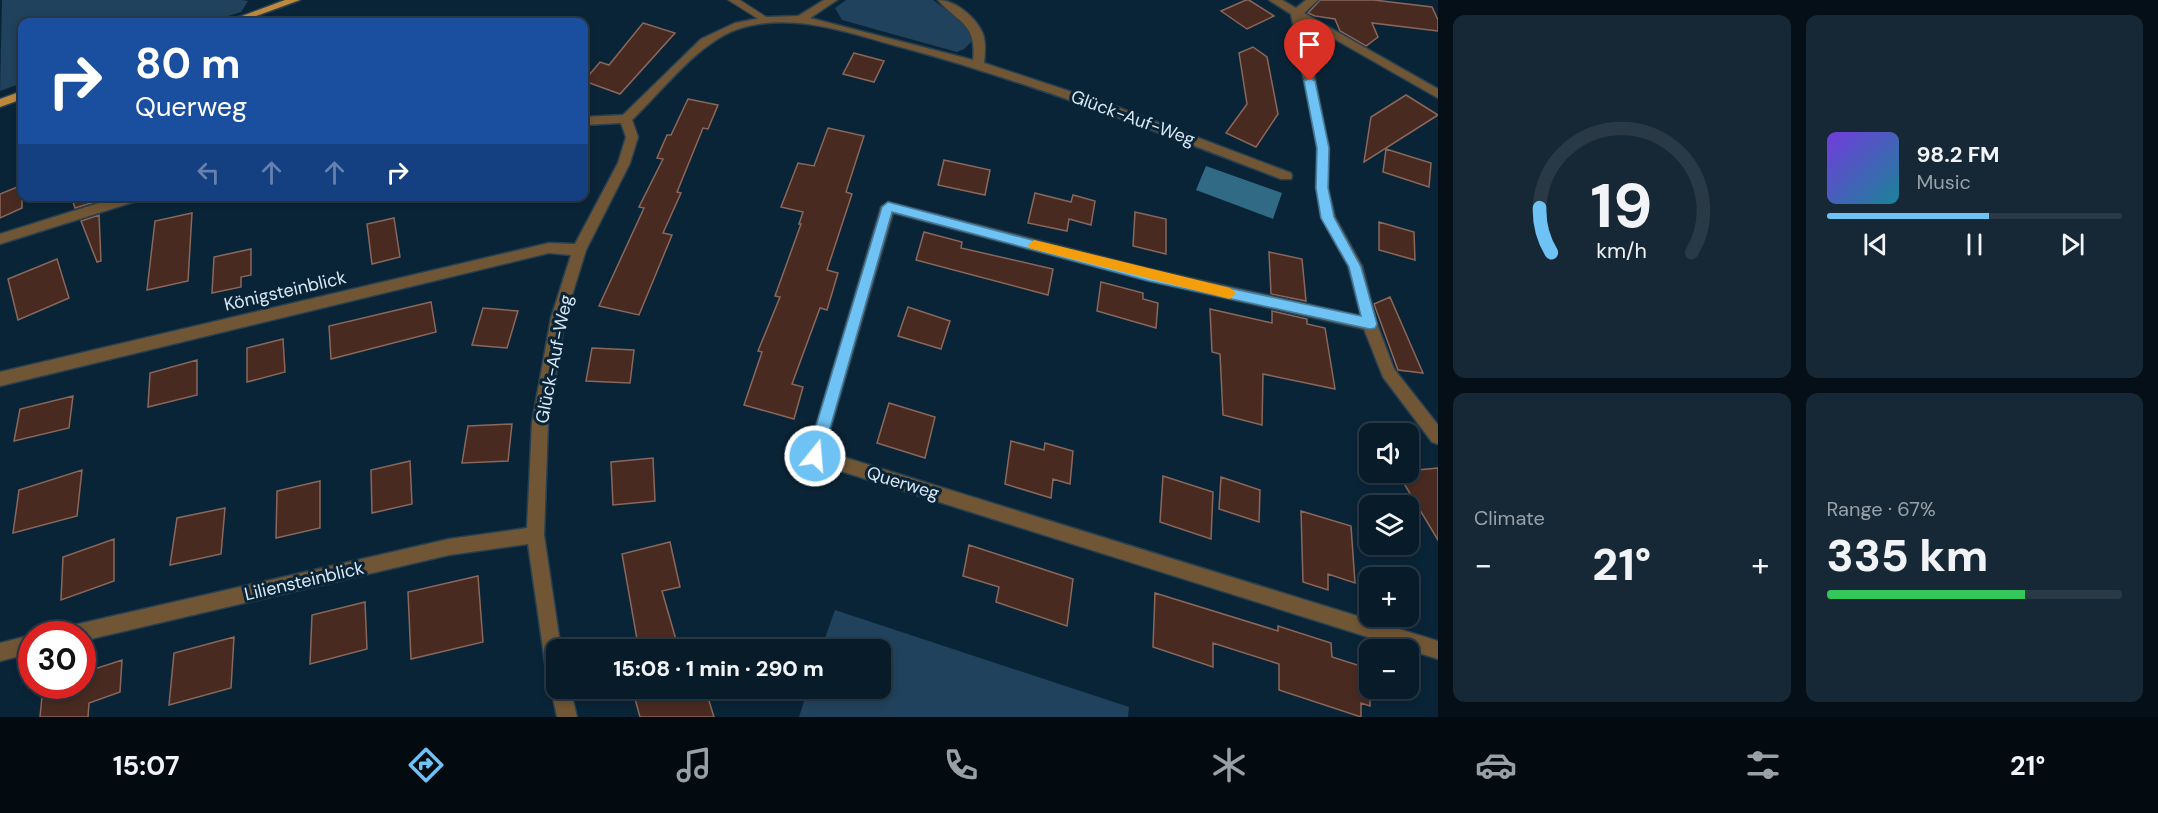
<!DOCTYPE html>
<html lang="en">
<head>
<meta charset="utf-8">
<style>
	body { margin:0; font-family:"DM Sans",sans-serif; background:#162835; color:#f1f3f6; height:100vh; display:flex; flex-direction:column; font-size:22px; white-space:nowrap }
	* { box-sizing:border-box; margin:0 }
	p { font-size:20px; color:#98a1a8 }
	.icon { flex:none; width:33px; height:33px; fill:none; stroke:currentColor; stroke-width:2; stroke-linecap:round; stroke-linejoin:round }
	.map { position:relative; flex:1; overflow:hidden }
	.side { display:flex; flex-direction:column; gap:15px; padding:15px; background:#040f17; width:720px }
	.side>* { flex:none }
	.guide { position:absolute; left:18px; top:18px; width:570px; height:183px; border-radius:12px; box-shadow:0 3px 9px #0003,0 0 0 2px #293946; background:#1a4fa0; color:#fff; overflow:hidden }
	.controls { position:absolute; left:1359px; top:423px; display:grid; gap:12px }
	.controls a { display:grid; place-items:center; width:60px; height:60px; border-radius:12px; background:#081b29; box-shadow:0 3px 9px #0003,0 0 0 2px #293946; font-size:30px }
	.speed { position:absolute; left:18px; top:621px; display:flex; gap:12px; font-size:30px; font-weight:700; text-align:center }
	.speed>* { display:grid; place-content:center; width:78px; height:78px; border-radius:50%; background:#081b29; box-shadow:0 3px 9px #0003,0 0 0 2px #293946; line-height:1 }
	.speed .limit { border:9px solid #d22; background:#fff; color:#111 }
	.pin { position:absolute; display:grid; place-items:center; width:51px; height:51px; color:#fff; margin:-62px -26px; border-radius:50% 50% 50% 0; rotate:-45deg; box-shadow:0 0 6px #0007 }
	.pin .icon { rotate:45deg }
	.me { position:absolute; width:66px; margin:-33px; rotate:17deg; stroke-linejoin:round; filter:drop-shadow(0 0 4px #0008) }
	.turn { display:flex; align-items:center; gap:21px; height:126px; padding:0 18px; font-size:27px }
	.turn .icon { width:78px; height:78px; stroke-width:2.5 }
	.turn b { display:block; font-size:42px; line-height:51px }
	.lanes { display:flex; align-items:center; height:57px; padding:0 18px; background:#0003; justify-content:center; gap:30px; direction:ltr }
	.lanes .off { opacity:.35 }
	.big { font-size:45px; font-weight:800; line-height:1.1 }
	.side .card { flex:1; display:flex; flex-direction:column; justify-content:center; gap:9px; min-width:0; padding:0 21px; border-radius:12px; background:#162835 }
	.side .dial { align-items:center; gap:0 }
	.dial svg { height:156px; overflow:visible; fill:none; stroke:#293946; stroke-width:7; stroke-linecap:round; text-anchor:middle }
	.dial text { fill:#f1f3f6; stroke:none }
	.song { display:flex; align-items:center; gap:18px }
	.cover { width:72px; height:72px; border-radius:9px; background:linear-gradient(135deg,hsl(260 70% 55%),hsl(190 70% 35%)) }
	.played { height:6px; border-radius:3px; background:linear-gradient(90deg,#6fc2f4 55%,#293946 55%) }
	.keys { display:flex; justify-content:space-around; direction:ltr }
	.heat { display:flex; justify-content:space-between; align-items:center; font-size:33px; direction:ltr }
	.charge { height:9px; border-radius:4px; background:linear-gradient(90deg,#34c759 67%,#293946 0) }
	.side .tiles { flex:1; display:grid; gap:15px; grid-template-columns:repeat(2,1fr) }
	.trip { position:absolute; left:546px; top:639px; width:345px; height:60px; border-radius:12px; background:#081b29; box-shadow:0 3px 9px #0003,0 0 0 2px #293946; font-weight:800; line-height:60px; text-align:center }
	.tabs { display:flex; height:96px; justify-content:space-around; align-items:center; background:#030b10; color:#98a1a8 }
	.tabs .icon { width:42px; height:42px }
	.tabs .current { color:#6fc2f4 }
	.tabs b { font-size:27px; color:#f1f3f6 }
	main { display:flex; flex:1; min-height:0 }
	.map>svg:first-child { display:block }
</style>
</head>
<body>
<main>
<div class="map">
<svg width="1438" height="717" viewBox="0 0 1438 717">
	<rect width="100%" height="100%" fill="#0a2437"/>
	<path fill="#21425c" d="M2,0H242L248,1L241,12L209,22H22V83L0,91Z
		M846,0H933L965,24L974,39L964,49L957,52L842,20L835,8Z
		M835,610L1129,707L1128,717H799L808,689L880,688V650L821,649Z"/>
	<path fill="#306a84" d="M1206,166L1282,193L1273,219L1196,190Z"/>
	<path fill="#482a20" stroke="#8a675b" stroke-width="1.5" d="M1246,0H1249L1274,16L1247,29L1221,11Z
		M1320,0H1374L1432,7L1438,20V31L1372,23L1378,37L1366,46L1340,31L1335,19L1315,16L1308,13Z
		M643,23L675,33L620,94L584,81L600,62L609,65Z
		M1253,47L1267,57L1278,114L1256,147L1226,133L1247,104L1239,53Z
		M854,53L884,61L874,82L843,74Z
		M1406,95L1438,115L1364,162L1371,117Z
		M688,99L718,105L708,129L703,128L677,192L681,193L663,233L672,235L639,315L599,306L644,208L639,207L663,159L657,158L667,135H671Z
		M828,128L864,136L846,192L852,194L827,270L838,273L827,310L820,308L792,384L803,387L794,419L744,405L762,352L758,351L780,297L775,296L801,224H799L803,212L781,207L798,163L814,166Z
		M1386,149L1431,163L1429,187L1383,172Z
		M944,160L990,170L985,195L938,185Z
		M22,185V208L0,218V194Z
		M1035,193L1071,202L1073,195L1095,201L1091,225L1069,219L1067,231L1028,223Z
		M71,196H97L98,201L75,208Z
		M1135,212L1166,219V254L1133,246Z
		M192,213L188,281L147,290L155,221Z
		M99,215L101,261L97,262L81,221Z
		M394,218L400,257L372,264L367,224Z
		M1379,222L1414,232L1415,260L1379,250Z
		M924,232L962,242L961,248L1053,269L1048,295L916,260Z
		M251,249V275L241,277V287L212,293L214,257Z
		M1269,252L1302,259L1306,301L1271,294Z
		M57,259L69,298L18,320L8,279Z
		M1101,282L1143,293V299L1158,303L1156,328L1097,311Z
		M1390,297L1423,373L1398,370L1374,304Z
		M431,302L436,332L331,359L329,326Z
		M908,307L950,321L941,349L898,336Z
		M483,308L518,311L507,348L472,345Z
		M1210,309L1272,323V311L1307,319V324L1325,328L1335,389L1263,374L1262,425L1223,415L1220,354L1212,352Z
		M283,339L285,372L247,382V348Z
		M592,348L634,350L630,383L586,381Z
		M197,360V395L148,407L150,373Z
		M73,396L69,428L14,441L20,409Z
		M889,403L935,417L925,458L877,443Z
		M512,424L508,461L462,463L468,426Z
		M1011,441L1044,450L1045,443L1073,451L1070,484L1053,479L1051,498L1005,484Z
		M653,458L655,501L613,505L611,462Z
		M410,461L412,504L372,513L371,470Z
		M1438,468V540L1397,472Z
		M82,470L77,516L13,533L19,490Z
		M1163,476L1213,492L1211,539L1160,522Z
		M1221,477L1260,490L1259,522L1219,509Z
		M320,481V528L276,538L277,491Z
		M225,508L221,554L170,565L177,518Z
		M1301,511L1351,526L1355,583L1328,574V590L1303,582Z
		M114,539V581L61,600L63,557Z
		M670,542L680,587L662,591L679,650H622L621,644L637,639L622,554Z
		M969,545L1073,579L1067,626L996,602L999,587L963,576Z
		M478,576L483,642L411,659L408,592Z
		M1155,593L1278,631V626L1331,643L1332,657L1370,669V706L1361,703V717L1279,690V664L1213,643V667L1153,647Z
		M365,602L367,649L310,664L312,615Z
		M234,637L231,688L169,705L174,653Z
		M122,660L120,692L89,703L88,717H40L43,686H82V673Z
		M632,688H705L714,717H640Z"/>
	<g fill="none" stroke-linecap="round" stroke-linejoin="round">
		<g stroke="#274052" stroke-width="2">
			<path id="lane" d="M728,0H740L771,20L769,22H763Z"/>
		</g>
		<g stroke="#274052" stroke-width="3">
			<path id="street" d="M824,0H837L810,18L973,60C977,23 958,23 938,0C955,0 976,17 983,34C986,43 985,53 984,63L1117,107L1291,173L1292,176L1291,179H1281C1158,132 1035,84 908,49C854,35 794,10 738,29C699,42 662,91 632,120L638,137L630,163L586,250L565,318L548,423L544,535L561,650H556V688H570L577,717H557L551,688L552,684L547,676L528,544L449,555L82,641V634H65L68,628L74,625L449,539L527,528L532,423L551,318L571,255L549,253L0,386V372L549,243L575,244L618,163L626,137L621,123L584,125V117L623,115L701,39L735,23L766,17L798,16Z
				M1269,0H1282L1296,8L1306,0H1318L1304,13L1438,89V98L1303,21L1329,148L1328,188L1335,217L1362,266L1377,324L1394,369L1438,425V444L1432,442L1383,377L1364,329L1149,281L893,213L824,451L1438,641V659L815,463L809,461L807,456L881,207L888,202L1149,269L1361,316L1348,266L1321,217L1316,188L1317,148L1291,14Z
				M121,196H144L143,199L0,244V234Z
				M32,635V653L0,661V643Z"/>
		</g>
		<g stroke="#274052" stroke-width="3">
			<path id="primary" d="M285,0H300L240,22H226Z
				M22,91V99L0,107V99Z"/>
		</g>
		<use href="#lane" fill="#705634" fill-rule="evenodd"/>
		<use href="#street" fill="#705634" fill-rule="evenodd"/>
		<use href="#primary" fill="#be883d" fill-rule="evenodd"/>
	</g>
	<path fill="#6fc2f4" stroke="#487e9f" stroke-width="1.5" d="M1310,78L1315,81L1329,148L1328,188L1334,217L1361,267L1377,324L1375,328L1370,329L1149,281L892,212L822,456L820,461H809L807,456L882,207L888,202L1149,271L1361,316L1349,267L1321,218L1316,188L1317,148L1304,81Z"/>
	<path fill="#f59e0b" d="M1034,240L1230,288L1236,293L1230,299L1029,248L1028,245Z"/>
	<g text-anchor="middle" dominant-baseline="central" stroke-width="6" stroke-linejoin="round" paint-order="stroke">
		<g font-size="18" fill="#d9e9f6" stroke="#0a2437">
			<text transform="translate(1133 118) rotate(20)">Glück-Auf-Weg</text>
			<text transform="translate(285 291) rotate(-13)">Königsteinblick</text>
			<text transform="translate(554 359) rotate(-79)">Glück-Auf-Weg</text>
			<text transform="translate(903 483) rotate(17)">Querweg</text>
			<text transform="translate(304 581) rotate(-13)">Liliensteinblick</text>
		</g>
	</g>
</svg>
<div class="controls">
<a><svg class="icon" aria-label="sound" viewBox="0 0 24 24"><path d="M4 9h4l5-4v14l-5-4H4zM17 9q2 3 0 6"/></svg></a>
<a><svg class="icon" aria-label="layers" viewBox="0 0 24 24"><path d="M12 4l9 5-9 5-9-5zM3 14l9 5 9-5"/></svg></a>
<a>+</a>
<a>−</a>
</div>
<div class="speed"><div class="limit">30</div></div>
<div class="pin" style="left:1310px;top:81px;background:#d93025"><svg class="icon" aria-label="arrive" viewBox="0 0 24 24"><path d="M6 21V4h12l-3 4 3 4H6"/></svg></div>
<svg class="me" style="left:815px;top:456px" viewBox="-20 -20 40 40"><circle r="17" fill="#6fc2f4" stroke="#fff" stroke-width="3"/><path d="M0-11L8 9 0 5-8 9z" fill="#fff"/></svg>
<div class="trip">15:08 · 1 min · 290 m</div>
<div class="guide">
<div class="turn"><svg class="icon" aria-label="right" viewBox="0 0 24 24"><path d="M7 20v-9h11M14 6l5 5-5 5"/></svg><div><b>80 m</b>Querweg</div></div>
<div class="lanes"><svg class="icon off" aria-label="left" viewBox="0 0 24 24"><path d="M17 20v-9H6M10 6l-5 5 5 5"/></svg><svg class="icon off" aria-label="ahead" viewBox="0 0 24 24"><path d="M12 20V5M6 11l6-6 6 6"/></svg><svg class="icon off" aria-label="ahead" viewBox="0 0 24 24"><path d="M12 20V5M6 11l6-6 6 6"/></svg><svg class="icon" aria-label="right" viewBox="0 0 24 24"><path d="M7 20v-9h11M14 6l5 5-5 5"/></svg></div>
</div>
</div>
<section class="side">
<div class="tiles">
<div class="card dial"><svg viewBox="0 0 100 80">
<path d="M14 69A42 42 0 1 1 86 69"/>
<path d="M14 69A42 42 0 0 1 8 46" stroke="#6fc2f4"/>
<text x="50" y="56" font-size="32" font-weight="700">19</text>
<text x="50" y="72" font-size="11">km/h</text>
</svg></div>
<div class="card">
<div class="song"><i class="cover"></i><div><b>98.2 FM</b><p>Music</p></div></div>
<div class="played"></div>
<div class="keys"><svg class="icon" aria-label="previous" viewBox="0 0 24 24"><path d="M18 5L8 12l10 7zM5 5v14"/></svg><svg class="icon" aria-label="pause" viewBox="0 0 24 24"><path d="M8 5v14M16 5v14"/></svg><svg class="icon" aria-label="next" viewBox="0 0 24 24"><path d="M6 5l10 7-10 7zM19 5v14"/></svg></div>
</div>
<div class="card"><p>Climate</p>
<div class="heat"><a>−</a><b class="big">21°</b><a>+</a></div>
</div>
<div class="card"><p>Range · 67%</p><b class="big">335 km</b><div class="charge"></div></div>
</div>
</section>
</main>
<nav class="tabs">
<b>15:07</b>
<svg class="icon current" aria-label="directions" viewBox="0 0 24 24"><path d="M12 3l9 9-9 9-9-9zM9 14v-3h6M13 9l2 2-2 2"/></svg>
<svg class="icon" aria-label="music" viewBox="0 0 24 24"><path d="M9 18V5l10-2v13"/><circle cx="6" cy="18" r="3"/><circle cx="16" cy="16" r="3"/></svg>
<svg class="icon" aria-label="phone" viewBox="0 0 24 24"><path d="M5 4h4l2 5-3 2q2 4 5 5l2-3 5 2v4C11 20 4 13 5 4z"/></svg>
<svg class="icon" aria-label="climate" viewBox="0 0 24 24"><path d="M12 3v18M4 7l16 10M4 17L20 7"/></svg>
<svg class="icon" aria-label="car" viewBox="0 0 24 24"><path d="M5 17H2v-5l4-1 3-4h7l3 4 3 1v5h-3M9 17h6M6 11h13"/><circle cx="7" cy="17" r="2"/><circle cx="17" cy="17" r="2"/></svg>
<svg class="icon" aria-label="filters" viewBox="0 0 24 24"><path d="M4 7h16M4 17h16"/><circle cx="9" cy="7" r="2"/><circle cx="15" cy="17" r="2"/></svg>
<b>21°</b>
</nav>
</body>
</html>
